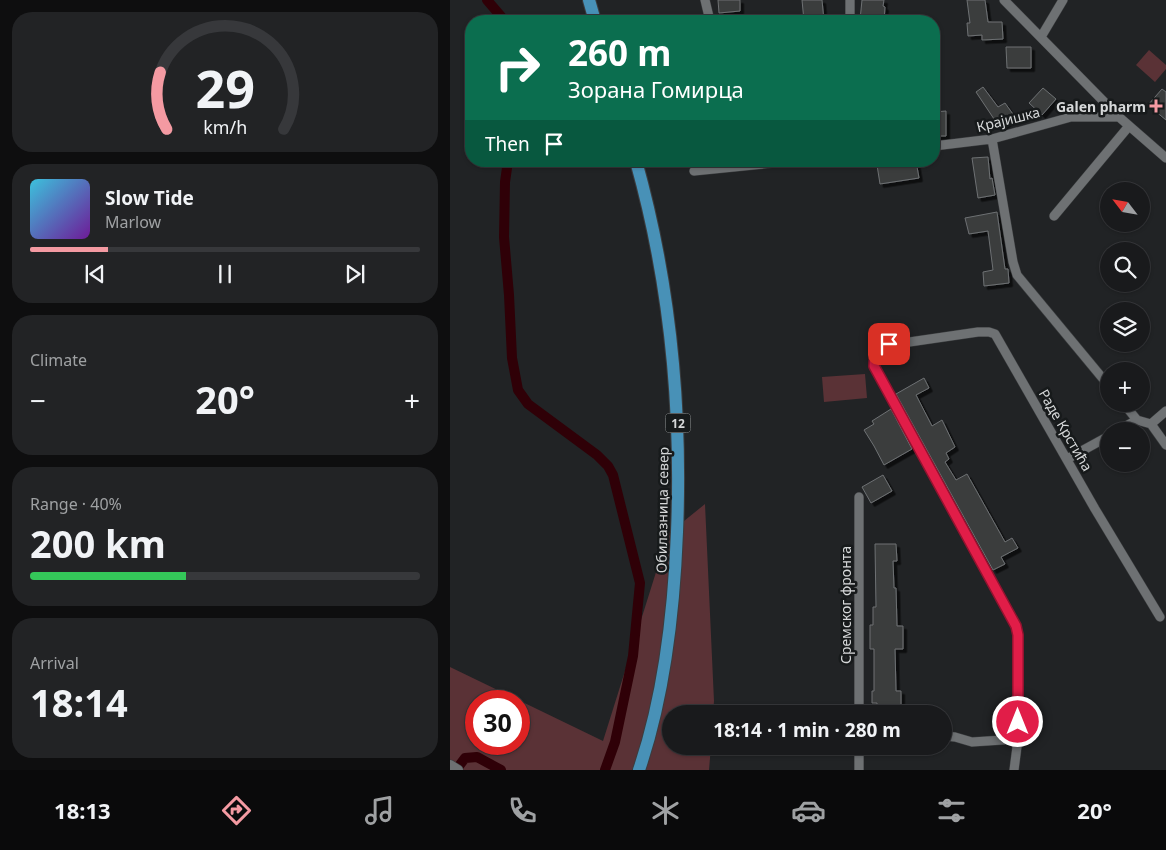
<!DOCTYPE html>
<html lang="en">
<head>
<meta charset="utf-8">
<style>
	body { margin:0; font-family:"Noto Sans",sans-serif; background:#222325; color:#f1f3f6; height:100vh; display:flex; flex-direction:column; font-size:19px; white-space:nowrap }
	* { box-sizing:border-box; margin:0 }
	p { font-size:16px; color:#9fa1a3 }
	.icon { flex:none; width:28px; height:28px; fill:none; stroke:currentColor; stroke-width:2; stroke-linecap:round; stroke-linejoin:round }
	.map { position:relative; flex:1; overflow:hidden }
	.sheet { display:flex; flex-direction:column; gap:12px; padding:12px; background:#0e0e0f; width:450px }
	.sheet>* { flex:none }
	.guide { position:absolute; left:15px; top:15px; width:475px; height:152px; border-radius:20px; box-shadow:0 1px 4px #0004,0 0 0 1px #37383b; background:#0b6e4f; color:#fff; overflow:hidden }
	.needle { width:32px; rotate:301deg }
	.controls { position:absolute; left:650px; top:182px; display:grid; gap:10px }
	.controls a { display:grid; place-items:center; width:50px; height:50px; border-radius:50%; background:#191a1c; box-shadow:0 1px 4px #0004,0 0 0 1px #37383b; font-size:25px }
	.speed { position:absolute; left:15px; top:690px; display:flex; gap:10px; font-size:25px; font-weight:700; text-align:center }
	.speed>* { display:grid; place-content:center; width:65px; height:65px; border-radius:50%; background:#191a1c; box-shadow:0 1px 4px #0004,0 0 0 1px #37383b; line-height:1 }
	.speed .limit { border:8px solid #d22; background:#fff; color:#111 }
	.pin { position:absolute; display:grid; place-items:center; width:42px; height:42px; color:#fff; margin:-21px; border-radius:10px; box-shadow:0 2px 8px #0006 }
	.me { position:absolute; width:55px; margin:-28px; rotate:0deg; stroke-linejoin:round; filter:drop-shadow(0 0 4px #0008) }
	.turn { display:flex; align-items:center; gap:18px; height:105px; padding:0 20px; font-size:22px }
	.turn .icon { width:65px; height:65px; stroke-width:2.5 }
	.turn b { display:block; font-size:35px; line-height:42px }
	.then { display:flex; align-items:center; height:48px; padding:0 20px; background:#0003; gap:10px; font-size:19px }
	.big { font-size:38px; font-weight:700; line-height:1.1 }
	.sheet .card { flex:1; display:flex; flex-direction:column; justify-content:center; gap:8px; min-width:0; padding:0 18px; border-radius:20px; background:#222325 }
	.sheet .dial { align-items:center; gap:0 }
	.dial svg { height:130px; overflow:visible; fill:none; stroke:#37383b; stroke-width:7; stroke-linecap:round; text-anchor:middle }
	.dial text { fill:#f1f3f6; stroke:none }
	.song { display:flex; align-items:center; gap:15px }
	.cover { width:60px; height:60px; border-radius:8px; background:linear-gradient(135deg,hsl(190 70% 55%),hsl(280 70% 35%)) }
	.played { height:5px; border-radius:2px; background:linear-gradient(90deg,#f49aa2 20%,#37383b 20%) }
	.keys { display:flex; justify-content:space-around; direction:ltr }
	.heat { display:flex; justify-content:space-between; align-items:center; font-size:28px; direction:ltr }
	.charge { height:8px; border-radius:4px; background:linear-gradient(90deg,#34c759 40%,#37383b 0) }
	.trip { position:absolute; left:212px; top:705px; width:290px; height:50px; border-radius:25px; background:#191a1c; box-shadow:0 1px 4px #0004,0 0 0 1px #37383b; font-weight:700; line-height:50px; text-align:center }
	.tabs { display:flex; height:80px; justify-content:space-around; align-items:center; background:#0a0a0b; color:#9fa1a3 }
	.tabs .icon { width:35px; height:35px }
	.tabs .selected { color:#f49aa2 }
	.tabs b { font-size:22px; color:#f1f3f6 }
	main { display:flex; flex:1; min-height:0 }
	.map>svg:first-child { display:block }
</style>
</head>
<body>
<main>
<section class="sheet">
<div class="card dial"><svg viewBox="0 0 100 80">
<path d="M14 69A42 42 0 1 1 86 69"/>
<path d="M14 69A42 42 0 0 1 10 34" stroke="#f49aa2"/>
<text x="50" y="56" font-size="32" font-weight="700">29</text>
<text x="50" y="72" font-size="11">km/h</text>
</svg></div>
<div class="card">
<div class="song"><i class="cover"></i><div><b>Slow Tide</b><p>Marlow</p></div></div>
<div class="played"></div>
<div class="keys"><svg class="icon" aria-label="previous" viewBox="0 0 24 24"><path d="M18 5L8 12l10 7zM5 5v14"/></svg><svg class="icon" aria-label="pause" viewBox="0 0 24 24"><path d="M8 5v14M16 5v14"/></svg><svg class="icon" aria-label="next" viewBox="0 0 24 24"><path d="M6 5l10 7-10 7zM19 5v14"/></svg></div>
</div>
<div class="card"><p>Climate</p>
<div class="heat"><a>−</a><b class="big">20°</b><a>+</a></div>
</div>
<div class="card"><p>Range · 40%</p><b class="big">200 km</b><div class="charge"></div></div>
<div class="card"><p>Arrival</p><b class="big">18:14</b></div>
</section>
<div class="map">
<svg width="716" height="770" viewBox="0 0 716 770">
	<defs>
		<filter id="shadow"><feDropShadow dx="3.5" dy="3.5" stdDeviation="0" flood-color="#0009"/></filter>
	</defs>
	<rect width="100%" height="100%" fill="#212325"/>
	<path fill="#5a3236" fill-rule="evenodd" d="M699,50L716,65V69L705,82L686,65Z
		M415,374L417,398L374,402L372,377Z
		M255,504L264,701L263,714H221V746H261L259,770H0V667L153,741L218,534ZM26,701H69V744H26Z"/>
	<g fill="none" stroke-linecap="round" stroke-linejoin="round">
		<path stroke="#2f0007" stroke-width="10" d="M37,0L55,21
			M58,161L55,182L54,237L59,295L62,358L68,390L78,404L147,455L158,466L163,475L190,583L183,656L165,742L155,770
			M6,770L15,758L27,757L51,770"/>
	</g>
	<path fill="#3a3d3e" stroke="#6e7173" filter="url(#shadow)" d="M268,0H290V11L269,13Z
		M352,0H372L374,21H354Z
		M412,0H434L433,6L435,7L434,21L410,20Z
		M517,0H535L538,22H552L553,39L532,40V35L518,36L517,23H520Z
		M556,47H581V68H557Z
		M533,87L548,107L555,103L565,117L550,128L526,92Z
		M593,88L606,99L592,115L579,103Z
		M712,89L716,92V120L698,105Z
		M496,111V136H484V112Z
		M538,157L540,179L542,178L545,195L528,198L522,158Z
		M457,161H466L469,178L430,184L427,165Z
		M547,212L555,269H558L559,283L534,286L533,272L543,270L538,231L519,234L515,218Z
		M474,378L479,388L466,395L482,426L492,420L505,447L496,453L499,459L495,462L506,480L517,474L555,542L562,538L568,548L551,557L555,564L543,570L446,394Z
		M441,409L462,449L434,465L424,446L414,430L424,424L422,421Z
		M433,475L442,491L421,503L412,487Z
		M425,544H446L447,561H443L444,588H446L447,626H453V649H445L446,691H451V711H427V703H422V691H424V649H420V625H423V607H426Z"/>
	<g fill="none" stroke-linecap="round" stroke-linejoin="round">
		<g stroke="#3b3d3f" stroke-width="10">
			<path id="minor" d="M255,0L260,21
				M400,0V21
				M554,0L669,117L716,158
				M591,37L613,0
				M542,139L563,262L567,275L659,386
				M484,146L542,139L621,117H669
				M244,171L342,161
				M604,216L679,126
				M674,404L687,420
				M716,411L701,424L716,445
				M667,431L687,420L701,424
				M617,459L659,436
				M409,497V714
				M494,736L505,737L522,742L568,739
				M409,770V746
				M564,770L568,739V635L566,626L424,366V357L432,346L528,332H539L545,334L645,509L710,617"/>
		</g>
		<g stroke="#3b3d3f" stroke-width="11">
			<path id="tertiary" d="M0,765L8,770"/>
		</g>
		<g stroke="#3b3d3f" stroke-width="14">
			<path id="primary" d="M139,0L145,21
				M186,161C220,282 232,407 227,532C224,612 215,694 189,770"/>
		</g>
		<use href="#minor" stroke="#6e7173" stroke-width="9"/>
		<use href="#tertiary" stroke="#6e7173" stroke-width="10"/>
		<use href="#primary" stroke="#4891b7" stroke-width="12"/>
	</g>
	<g fill="none" stroke-linecap="round" stroke-linejoin="round">
		<g stroke="#92132f" stroke-width="12">
			<path id="route" d="M439,344C427,347 424,354 424,366L566,626L568,635V722"/>
		</g>
		<use href="#route" stroke="#e11d48" stroke-width="9"/>
	</g>
	<path fill="#f49aa2" stroke="#171a1b" stroke-width="2" d="M703.5 98.5h5v5h5v5h-5v5h-5v-5h-5v-5h5z"/>
	<g text-anchor="middle" dominant-baseline="central" stroke-width="5" stroke-linejoin="round" paint-order="stroke">
		<rect fill="#171a1b" stroke="#9d9fa0" stroke-width="1" x="215.5" y="413.5" width="25" height="19" rx="4"/>
		<g font-size="12" font-weight="bold" fill="#d6d8d9">
			<text x="228" y="423">12</text>
		</g>
		<g font-size="14" font-weight="bold" fill="#d6d8d9" stroke="#171a1b" text-anchor="end">
			<text x="696" y="106">Galen pharm</text>
		</g>
		<g font-size="14" fill="#d6d8d9" stroke="#171a1b">
			<text transform="translate(558 119) rotate(-14)">Крајишка</text>
			<text transform="translate(616 430) rotate(60)">Раде Крстића</text>
			<text transform="translate(212 510) rotate(-89)">Обилазница север</text>
			<text transform="translate(395 605) rotate(-90)">Сремског фронта</text>
		</g>
	</g>
</svg>
<div class="controls">
<a><svg class="needle" viewBox="-14 -14 28 28"><path d="M0-13l5 13h-10z" fill="#e53935"/><path d="M0 13l5-13h-10z" fill="#9fa1a3"/></svg></a>
<a><svg class="icon" aria-label="search" viewBox="0 0 24 24"><circle cx="10" cy="10" r="6"/><path d="M15 15l6 6"/></svg></a>
<a><svg class="icon" aria-label="layers" viewBox="0 0 24 24"><path d="M12 4l9 5-9 5-9-5zM3 14l9 5 9-5"/></svg></a>
<a>+</a>
<a>−</a>
</div>
<div class="speed"><div class="limit">30</div></div>
<div class="pin" style="left:439px;top:344px;background:#d93025"><svg class="icon" aria-label="arrive" viewBox="0 0 24 24"><path d="M6 21V4h12l-3 4 3 4H6"/></svg></div>
<svg class="me" style="left:568px;top:722px" viewBox="-20 -20 40 40"><circle r="17" fill="#e11d48" stroke="#fff" stroke-width="3"/><path d="M0-11L8 9 0 5-8 9z" fill="#fff"/></svg>
<div class="trip">18:14 · 1 min · 280 m</div>
<div class="guide">
<div class="turn"><svg class="icon" aria-label="right" viewBox="0 0 24 24"><path d="M7 20v-9h11M14 6l5 5-5 5"/></svg><div><b>260 m</b>Зорана Гомирца</div></div>
<div class="then">Then<svg class="icon" aria-label="arrive" viewBox="0 0 24 24"><path d="M6 21V4h12l-3 4 3 4H6"/></svg></div>
</div>
</div>
</main>
<nav class="tabs">
<b>18:13</b>
<svg class="icon selected" aria-label="directions" viewBox="0 0 24 24"><path d="M12 3l9 9-9 9-9-9zM9 14v-3h6M13 9l2 2-2 2"/></svg>
<svg class="icon" aria-label="music" viewBox="0 0 24 24"><path d="M9 18V5l10-2v13"/><circle cx="6" cy="18" r="3"/><circle cx="16" cy="16" r="3"/></svg>
<svg class="icon" aria-label="phone" viewBox="0 0 24 24"><path d="M5 4h4l2 5-3 2q2 4 5 5l2-3 5 2v4C11 20 4 13 5 4z"/></svg>
<svg class="icon" aria-label="climate" viewBox="0 0 24 24"><path d="M12 3v18M4 7l16 10M4 17L20 7"/></svg>
<svg class="icon" aria-label="car" viewBox="0 0 24 24"><path d="M5 17H2v-5l4-1 3-4h7l3 4 3 1v5h-3M9 17h6M6 11h13"/><circle cx="7" cy="17" r="2"/><circle cx="17" cy="17" r="2"/></svg>
<svg class="icon" aria-label="filters" viewBox="0 0 24 24"><path d="M4 7h16M4 17h16"/><circle cx="9" cy="7" r="2"/><circle cx="15" cy="17" r="2"/></svg>
<b>20°</b>
</nav>
</body>
</html>
